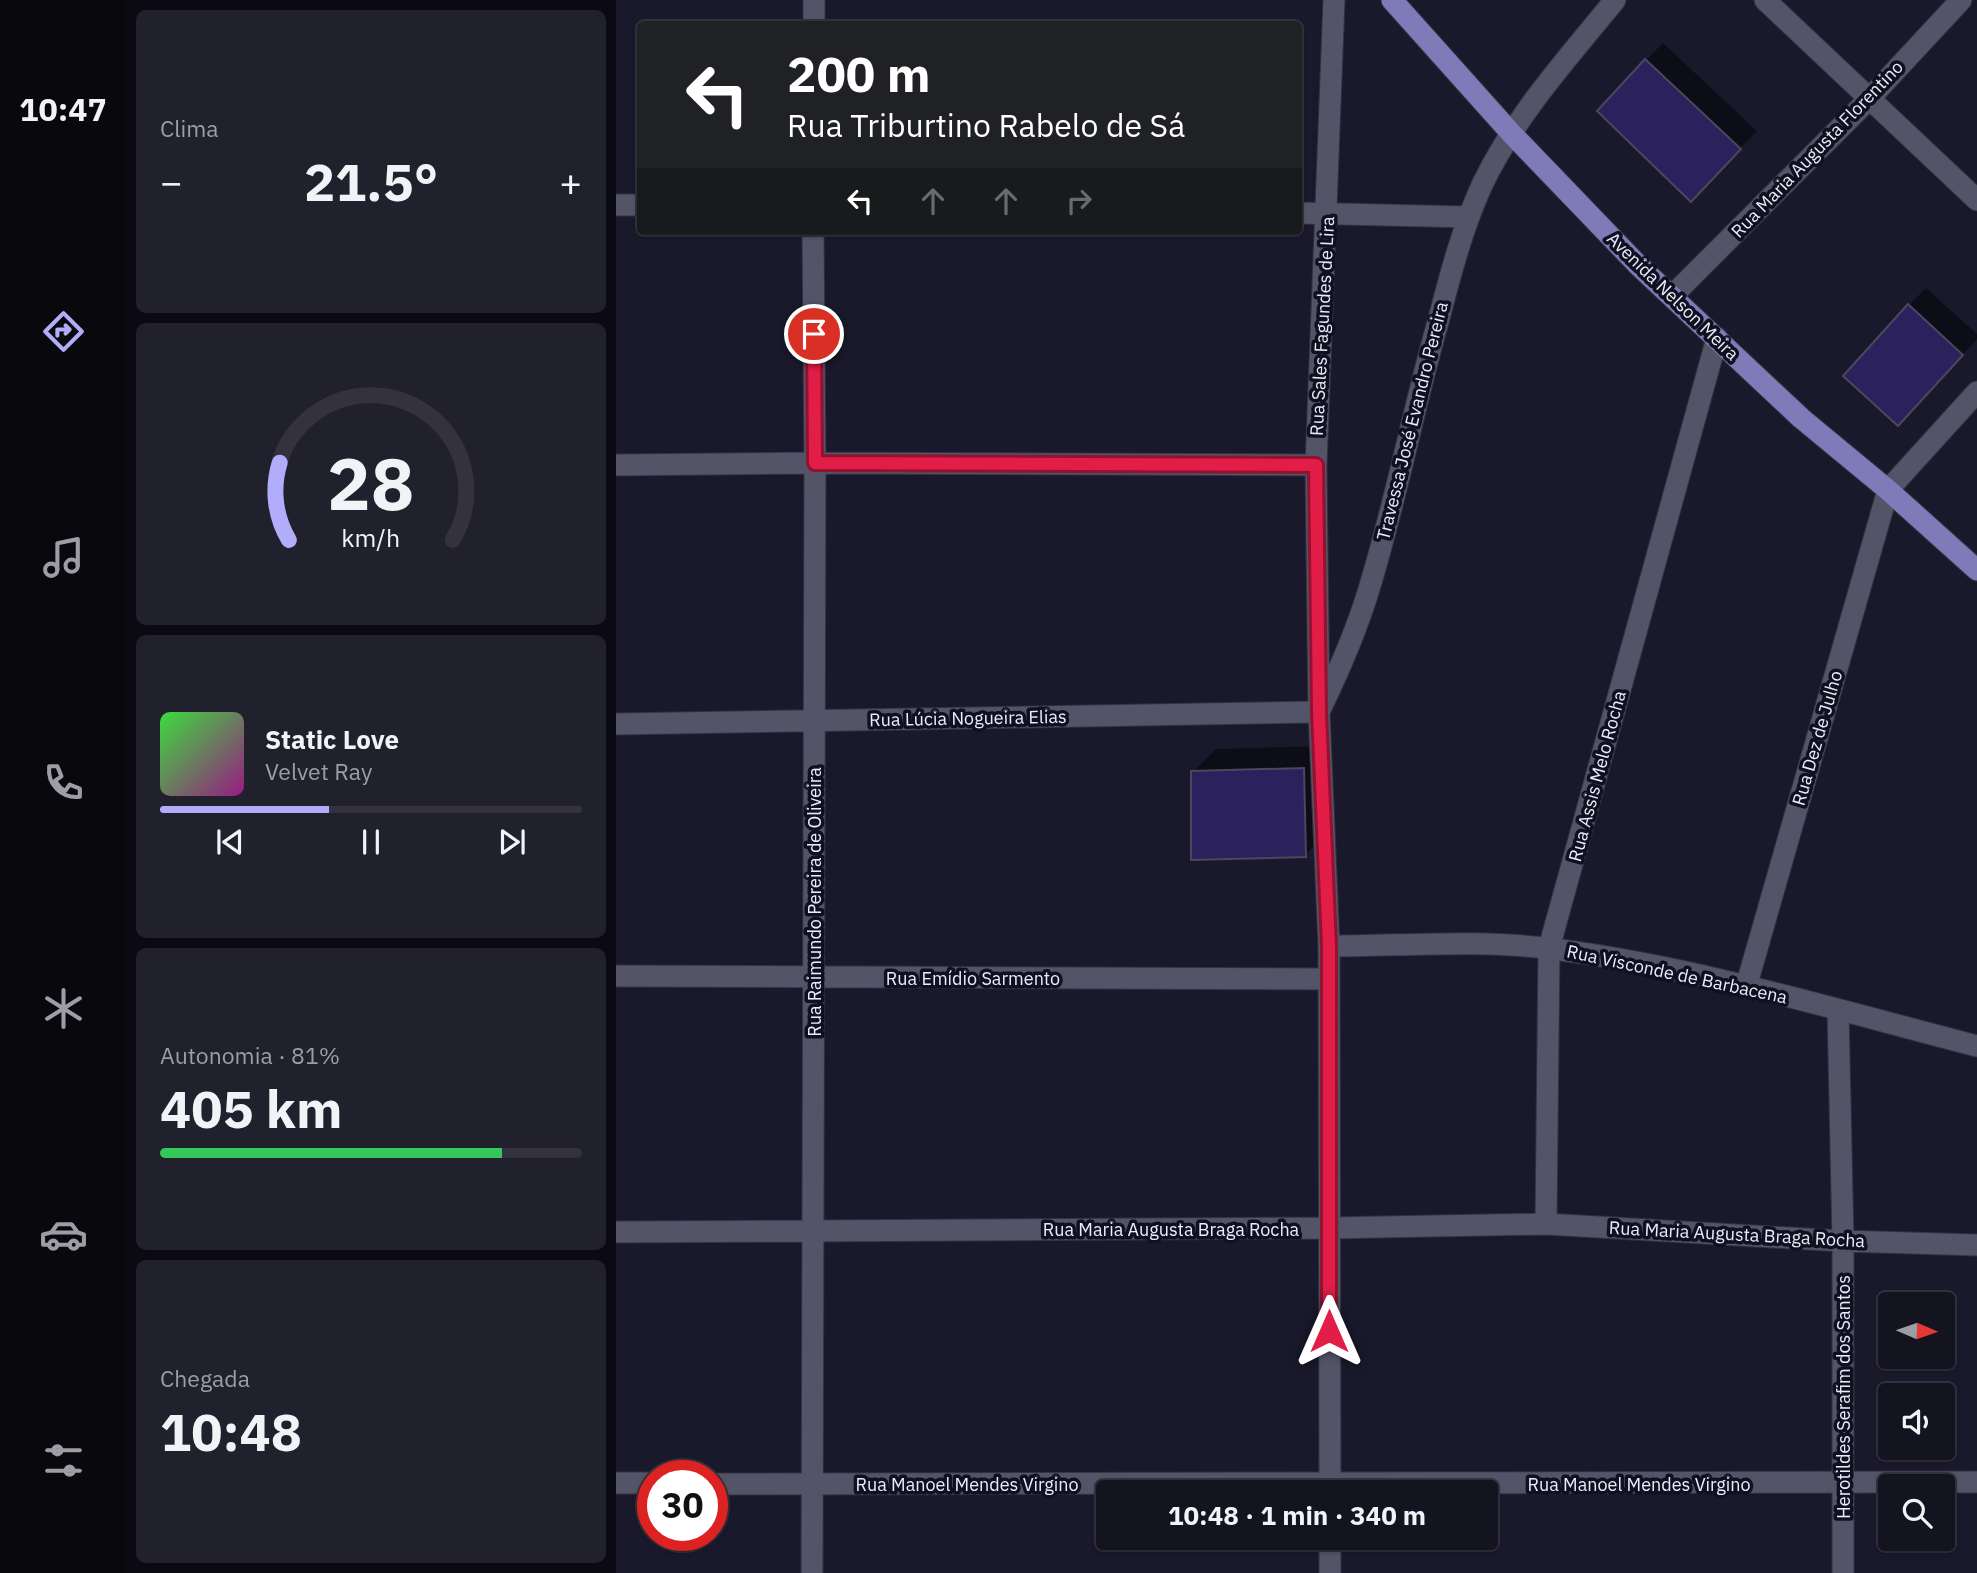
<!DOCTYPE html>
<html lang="pt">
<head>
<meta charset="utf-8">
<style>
	body { margin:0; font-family:"IBM Plex Sans",sans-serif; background:#21202d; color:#f1f3f6; height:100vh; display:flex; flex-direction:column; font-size:26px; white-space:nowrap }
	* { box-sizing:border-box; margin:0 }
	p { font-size:23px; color:#9d9ea5 }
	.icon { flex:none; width:38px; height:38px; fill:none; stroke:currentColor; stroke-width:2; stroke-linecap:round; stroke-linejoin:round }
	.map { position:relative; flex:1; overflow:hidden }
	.panel { display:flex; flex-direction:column; gap:10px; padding:10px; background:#0b0a12; width:490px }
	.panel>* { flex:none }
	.guide { position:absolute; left:21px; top:21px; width:665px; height:214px; border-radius:7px; box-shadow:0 2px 5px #0004,0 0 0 2px #33323e; background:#202124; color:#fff; overflow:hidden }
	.needle { width:46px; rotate:92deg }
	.tools { position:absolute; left:1262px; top:1292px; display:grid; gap:14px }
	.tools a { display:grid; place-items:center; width:77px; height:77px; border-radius:7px; background:#141320; box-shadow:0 2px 5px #0004,0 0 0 2px #33323e; font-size:35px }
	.speed { position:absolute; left:21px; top:1460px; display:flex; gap:14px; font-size:35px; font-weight:700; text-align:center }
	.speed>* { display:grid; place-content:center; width:91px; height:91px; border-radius:50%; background:#141320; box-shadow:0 2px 5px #0004,0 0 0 2px #33323e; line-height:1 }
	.speed .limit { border:10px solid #d22; background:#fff; color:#111 }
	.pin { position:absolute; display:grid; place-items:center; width:60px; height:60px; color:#fff; margin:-30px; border:4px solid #fff; border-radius:50%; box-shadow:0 2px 7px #0007 }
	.me { position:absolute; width:77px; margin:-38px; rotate:0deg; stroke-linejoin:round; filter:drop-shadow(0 0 5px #0008) }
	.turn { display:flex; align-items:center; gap:24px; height:147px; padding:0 35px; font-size:32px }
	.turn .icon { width:91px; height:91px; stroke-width:2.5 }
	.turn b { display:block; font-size:49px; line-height:60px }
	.lanes { display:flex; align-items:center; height:66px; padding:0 35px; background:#0003; justify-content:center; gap:35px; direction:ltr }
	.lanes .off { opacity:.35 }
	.big { font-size:52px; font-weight:800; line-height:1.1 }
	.panel .widget { flex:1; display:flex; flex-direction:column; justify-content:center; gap:10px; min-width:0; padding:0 24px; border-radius:10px; background:#21202d }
	.panel .dial { align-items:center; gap:0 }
	.dial svg { height:182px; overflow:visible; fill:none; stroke:#33323e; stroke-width:7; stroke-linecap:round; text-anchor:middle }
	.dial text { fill:#f1f3f6; stroke:none }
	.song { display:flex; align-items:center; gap:21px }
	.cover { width:84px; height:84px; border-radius:10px; background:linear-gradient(135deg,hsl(120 70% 55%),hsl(310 70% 35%)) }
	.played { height:7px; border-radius:4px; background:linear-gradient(90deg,#b1adfa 40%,#33323e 40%) }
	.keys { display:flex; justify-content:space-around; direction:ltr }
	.heat { display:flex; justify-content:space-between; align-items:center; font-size:38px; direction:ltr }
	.charge { height:10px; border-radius:5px; background:linear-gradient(90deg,#34c759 81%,#33323e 0) }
	.trip { position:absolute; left:480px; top:1480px; width:402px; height:70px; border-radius:7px; background:#141320; box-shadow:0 2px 5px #0004,0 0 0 2px #33323e; font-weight:800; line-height:70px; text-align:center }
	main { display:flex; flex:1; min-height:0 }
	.dock { display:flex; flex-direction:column; width:126px; justify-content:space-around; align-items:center; background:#08080d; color:#9d9ea5 }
	.dock .icon { width:49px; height:49px }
	.dock .selected { color:#b1adfa }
	.dock b { font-size:32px; color:#f1f3f6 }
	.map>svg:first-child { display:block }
</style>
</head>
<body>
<main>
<nav class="dock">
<b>10:47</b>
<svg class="icon selected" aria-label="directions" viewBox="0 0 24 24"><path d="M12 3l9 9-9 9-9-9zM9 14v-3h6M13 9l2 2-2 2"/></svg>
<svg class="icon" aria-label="music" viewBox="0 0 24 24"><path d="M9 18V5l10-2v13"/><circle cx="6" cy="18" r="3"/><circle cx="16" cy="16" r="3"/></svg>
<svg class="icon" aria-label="phone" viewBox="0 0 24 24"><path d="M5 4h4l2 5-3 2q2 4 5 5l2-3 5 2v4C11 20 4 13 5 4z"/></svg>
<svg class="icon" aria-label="climate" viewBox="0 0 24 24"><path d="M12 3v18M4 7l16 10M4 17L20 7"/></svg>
<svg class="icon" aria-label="car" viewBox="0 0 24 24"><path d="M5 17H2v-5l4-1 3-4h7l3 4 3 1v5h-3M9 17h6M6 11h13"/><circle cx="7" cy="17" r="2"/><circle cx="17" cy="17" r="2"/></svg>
<svg class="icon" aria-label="filters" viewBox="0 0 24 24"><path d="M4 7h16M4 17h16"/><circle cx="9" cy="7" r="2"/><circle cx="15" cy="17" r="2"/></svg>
</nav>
<section class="panel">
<div class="widget"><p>Clima</p>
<div class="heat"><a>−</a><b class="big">21.5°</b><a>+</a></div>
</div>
<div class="widget dial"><svg viewBox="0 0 100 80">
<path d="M14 69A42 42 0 1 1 86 69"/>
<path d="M14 69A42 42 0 0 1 10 35" stroke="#b1adfa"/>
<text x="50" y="56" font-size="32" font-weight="700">28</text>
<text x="50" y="72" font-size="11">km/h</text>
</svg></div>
<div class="widget">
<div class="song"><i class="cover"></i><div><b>Static Love</b><p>Velvet Ray</p></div></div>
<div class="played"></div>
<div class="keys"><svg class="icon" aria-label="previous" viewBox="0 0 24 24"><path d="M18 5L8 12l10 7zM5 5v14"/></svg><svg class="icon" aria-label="pause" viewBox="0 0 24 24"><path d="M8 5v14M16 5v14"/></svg><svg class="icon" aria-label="next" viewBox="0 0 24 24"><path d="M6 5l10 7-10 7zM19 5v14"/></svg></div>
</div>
<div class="widget"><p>Autonomia · 81%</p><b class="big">405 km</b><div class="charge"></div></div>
<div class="widget"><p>Chegada</p><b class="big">10:48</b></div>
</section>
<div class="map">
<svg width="1361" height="1573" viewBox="0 0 1361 1573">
	<rect width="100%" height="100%" fill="#1a192b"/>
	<path fill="#0007" d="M1047,43L1141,131L1092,182L1030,60Z
		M1310,288L1361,334V339L1299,407L1293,305Z
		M710,746L712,832L689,855L577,772L600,749Z"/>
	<path fill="#2b215d" stroke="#49485d" stroke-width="2" d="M1029,59L1125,149L1075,202L981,111Z
		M1292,304L1347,355L1282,426L1227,376Z
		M688,768L690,857L575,860V771Z"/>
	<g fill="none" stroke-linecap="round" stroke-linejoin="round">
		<g stroke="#343241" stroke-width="23">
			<path id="minor" d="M1149,0L1361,200
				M198,24V0
				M0,205H24
				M682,213L853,217
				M1056,296L1254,98L1345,0
				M0,465L199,463L700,465
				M0,724L703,712C722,673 740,632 753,589C780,501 797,410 822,322C834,276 846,229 866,185C899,116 951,59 999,0
				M713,946C787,946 863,939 937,949C1080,967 1221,1010 1361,1046
				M0,976L713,979
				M1130,987L1272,490L1361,392
				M1222,1010L1227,1241V1573
				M930,1224L933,948L1101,338
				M0,1232L712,1228L930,1224L1227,1241L1361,1245
				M0,1483H37
				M96,1484L1361,1482
				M714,1493L713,946L703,712L700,465L718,0
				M196,1573L199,463L197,231
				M714,1573V1538"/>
		</g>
		<g stroke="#343241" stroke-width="23">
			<path id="major" d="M776,0L895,133L1021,264L1185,418L1272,490L1361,570"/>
		</g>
		<use href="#minor" stroke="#545469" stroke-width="21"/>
		<use href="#major" stroke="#7f7bb9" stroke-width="21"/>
	</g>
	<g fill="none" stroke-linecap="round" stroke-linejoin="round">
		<g stroke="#92132f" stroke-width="18">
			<path id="route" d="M198,334L199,463L700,465L703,712L713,946V1331"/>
		</g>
		<use href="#route" stroke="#e11d48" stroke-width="12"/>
	</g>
	<g text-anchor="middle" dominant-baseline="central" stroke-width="7" stroke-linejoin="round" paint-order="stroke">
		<g font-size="18" fill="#ebebf9" stroke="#111021">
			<text transform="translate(1201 149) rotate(-46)">Rua Maria Augusta Florentino</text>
			<text transform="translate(1057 296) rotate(44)">Avenida Nelson Meira</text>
			<text transform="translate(706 326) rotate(-87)">Rua Sales Fagundes de Lira</text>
			<text transform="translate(796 421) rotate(-76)">Travessa José Evandro Pereira</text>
			<text transform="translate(352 718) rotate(-1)">Rua Lúcia Nogueira Elias</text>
			<text transform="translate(1201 738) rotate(-74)">Rua Dez de Julho</text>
			<text transform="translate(981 776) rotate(-75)">Rua Assis Melo Rocha</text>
			<text transform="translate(198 902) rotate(-90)">Rua Raimundo Pereira de Oliveira</text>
			<text transform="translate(1061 974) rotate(12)">Rua Visconde de Barbacena</text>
			<text x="357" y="978">Rua Emídio Sarmento</text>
			<text x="555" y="1229">Rua Maria Augusta Braga Rocha</text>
			<text transform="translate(1121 1234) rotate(3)">Rua Maria Augusta Braga Rocha</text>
			<text transform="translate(1227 1397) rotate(-90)">Herotildes Serafim dos Santos</text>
			<text x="351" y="1484">Rua Manoel Mendes Virgino</text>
			<text x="1023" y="1484">Rua Manoel Mendes Virgino</text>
		</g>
	</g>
</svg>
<div class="tools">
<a><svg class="needle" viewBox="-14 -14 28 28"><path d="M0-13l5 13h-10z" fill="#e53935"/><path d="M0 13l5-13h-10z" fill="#9d9ea5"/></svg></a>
<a><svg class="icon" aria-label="sound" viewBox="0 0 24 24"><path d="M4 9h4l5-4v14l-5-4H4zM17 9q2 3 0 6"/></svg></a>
<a><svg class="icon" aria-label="search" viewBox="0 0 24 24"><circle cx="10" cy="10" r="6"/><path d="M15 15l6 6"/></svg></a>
</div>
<div class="speed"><div class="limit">30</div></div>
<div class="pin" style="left:198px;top:334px;background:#d93025"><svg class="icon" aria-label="arrive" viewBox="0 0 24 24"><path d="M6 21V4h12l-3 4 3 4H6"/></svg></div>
<svg class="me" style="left:713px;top:1331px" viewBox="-20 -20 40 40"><path d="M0-17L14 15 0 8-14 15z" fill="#e11d48" stroke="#fff" stroke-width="4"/></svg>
<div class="trip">10:48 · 1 min · 340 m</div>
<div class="guide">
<div class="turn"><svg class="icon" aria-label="left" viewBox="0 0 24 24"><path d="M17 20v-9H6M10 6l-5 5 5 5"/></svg><div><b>200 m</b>Rua Triburtino Rabelo de Sá</div></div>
<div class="lanes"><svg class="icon" aria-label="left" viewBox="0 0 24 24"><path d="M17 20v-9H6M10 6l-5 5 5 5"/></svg><svg class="icon off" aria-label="ahead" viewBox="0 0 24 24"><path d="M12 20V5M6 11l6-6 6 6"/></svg><svg class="icon off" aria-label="ahead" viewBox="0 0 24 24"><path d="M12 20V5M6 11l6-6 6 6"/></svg><svg class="icon off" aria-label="right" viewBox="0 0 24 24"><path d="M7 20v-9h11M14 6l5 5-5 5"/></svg></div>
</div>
</div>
</main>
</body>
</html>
